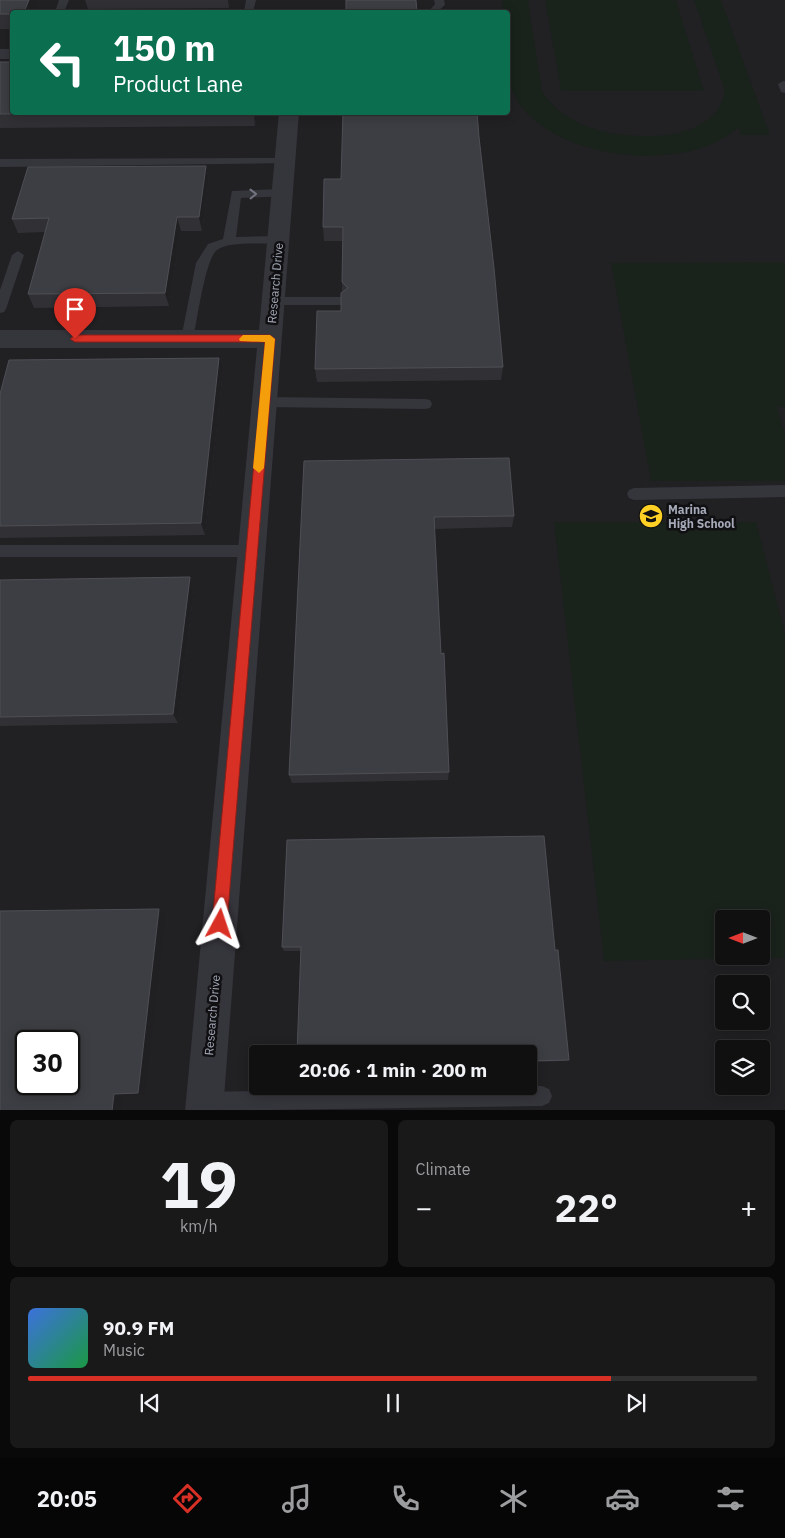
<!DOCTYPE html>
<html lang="en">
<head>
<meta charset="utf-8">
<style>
	body { margin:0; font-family:"IBM Plex Sans",sans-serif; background:#19191a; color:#f1f3f6; height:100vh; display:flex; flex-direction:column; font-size:19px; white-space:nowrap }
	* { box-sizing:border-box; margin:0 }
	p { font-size:16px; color:#9c9d9f }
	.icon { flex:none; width:28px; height:28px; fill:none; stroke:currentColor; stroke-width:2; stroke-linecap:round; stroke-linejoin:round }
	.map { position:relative; height:1110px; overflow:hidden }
	.details { display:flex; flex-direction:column; gap:10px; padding:10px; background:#090909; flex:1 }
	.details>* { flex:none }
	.guide { position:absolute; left:10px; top:10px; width:500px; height:105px; border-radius:5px; box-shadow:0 2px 12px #0003,0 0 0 1px #303031; background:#0b6e4f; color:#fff; overflow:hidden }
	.needle { width:32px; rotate:270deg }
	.controls { position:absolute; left:715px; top:910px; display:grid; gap:10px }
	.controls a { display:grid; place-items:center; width:55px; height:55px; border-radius:5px; background:#101011; box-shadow:0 2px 12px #0003,0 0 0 1px #303031; font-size:25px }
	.speed { position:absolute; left:15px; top:1030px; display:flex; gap:10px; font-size:25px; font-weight:700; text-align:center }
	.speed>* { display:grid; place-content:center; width:65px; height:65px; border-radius:50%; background:#101011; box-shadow:0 2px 12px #0003,0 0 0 1px #303031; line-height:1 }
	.speed .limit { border:2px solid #111; border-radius:8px; background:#fff; color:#111 }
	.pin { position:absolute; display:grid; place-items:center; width:42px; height:42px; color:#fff; margin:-51px -21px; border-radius:50% 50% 50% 0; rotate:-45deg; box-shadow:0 0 5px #0007 }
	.pin .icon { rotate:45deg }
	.me { position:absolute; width:55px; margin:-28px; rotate:5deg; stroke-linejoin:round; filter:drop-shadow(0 0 4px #0008) }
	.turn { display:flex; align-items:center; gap:18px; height:105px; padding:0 20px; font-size:22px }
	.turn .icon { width:65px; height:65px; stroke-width:2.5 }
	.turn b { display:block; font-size:35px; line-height:42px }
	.big { font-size:38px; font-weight:700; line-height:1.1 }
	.details .card { flex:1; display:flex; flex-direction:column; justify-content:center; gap:8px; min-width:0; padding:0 18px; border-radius:8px; background:#19191a }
	.details .dial { align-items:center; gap:0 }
	.dial b { font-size:65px; line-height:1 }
	.song { display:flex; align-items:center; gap:15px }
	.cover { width:60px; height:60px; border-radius:8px; background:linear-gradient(135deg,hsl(220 70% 55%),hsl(140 70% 35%)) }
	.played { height:5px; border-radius:2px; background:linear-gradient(90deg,#d93025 80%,#303031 80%) }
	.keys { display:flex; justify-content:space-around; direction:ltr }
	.heat { display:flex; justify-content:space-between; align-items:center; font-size:28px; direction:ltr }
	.details .tiles { flex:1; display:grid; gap:10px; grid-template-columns:1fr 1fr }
	.card:last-child { grid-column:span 2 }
	.trip { position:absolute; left:249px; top:1045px; width:288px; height:50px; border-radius:5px; background:#101011; box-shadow:0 2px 12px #0003,0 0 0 1px #303031; font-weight:700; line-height:50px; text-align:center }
	.tab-bar { display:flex; height:80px; justify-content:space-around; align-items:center; background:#060607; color:#9c9d9f }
	.tab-bar .icon { width:35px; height:35px }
	.tab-bar .selected { color:#d93025 }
	.tab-bar b { font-size:22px; color:#f1f3f6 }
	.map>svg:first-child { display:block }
</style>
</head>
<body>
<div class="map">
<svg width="785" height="1111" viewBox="0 0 785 1111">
	<rect width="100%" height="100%" fill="#151517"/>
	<path fill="#212124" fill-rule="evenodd" d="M0,0H785V1110L0,1111ZM12,12H508V112H12ZM724,919H761V956H724ZM724,984H761V1021H724ZM26,1041H69V1084H26ZM724,1049H761V1086H724ZM258,1054H528V1086H258Z"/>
	<path fill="#1a221c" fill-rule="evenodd" d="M502,0H528L542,91C552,107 568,119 586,126C625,141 715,146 725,91L694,0H721L770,135H740L739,127C688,176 547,161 514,95C507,80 508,31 508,12H503Z
		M545,0H676L704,91H561Z
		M785,262V407H777L785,434V481H651L611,263Z
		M554,522H756L785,633V958L604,961ZM724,919H761V956H724Z"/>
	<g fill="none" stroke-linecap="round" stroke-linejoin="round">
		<path fill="#35353c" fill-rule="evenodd" d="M59,0H69L64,12H55Z
			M246,0H256L253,12H244Z
			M434,0H444L445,5L437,12H428L435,4Z
			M783,81H785V93L781,92L778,84Z
			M285,158L291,161L289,163L0,167V159Z
			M282,189L288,193L286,196L241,198L236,237L278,236L284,240L278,244C263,244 228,241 217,250C205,259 197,322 193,339L192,342H182L181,339L196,263L208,244L223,239L232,191Z
			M18,251L24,255L6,309L4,312L0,313V290L12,255Z
			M273,297H341L347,301L341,305H273L267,301Z
			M264,397L425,399L430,400L432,404L430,408L425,409L264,407L259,406L257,402L259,398Z
			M785,485V497L634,500L629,498L627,494L629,490L634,488Z
			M0,545H252L257,546L259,551L257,556L252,557H0Z
			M542,1086L549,1089L552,1096L549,1103L542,1106L200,1111L197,1109L194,1102L197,1095L204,1092Z"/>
		<path fill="#35353c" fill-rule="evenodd" d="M0,49H12V59H0Z
			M279,112H299L223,1111H185L257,348H0V330H259Z"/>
	</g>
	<path fill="#313135" d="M0,0H39L34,12H12V29H0Z
		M85,0H230L229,8L88,9Z
		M0,62L12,112H257L255,126L0,128Z
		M479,137L503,367L501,380L317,382L315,369L341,311L342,292V282L343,241H324L323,227L341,179Z
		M206,166L209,180L202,231H181L169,306L34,308L28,294L45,232L18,233L12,219Z
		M223,371L205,535L0,538V394Z
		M304,461L514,516L512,527L434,529L441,654L449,772L448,780L292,783L289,775Z
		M190,577L194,588L178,723L0,726V580Z
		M287,840L555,950L569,1060L564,1061L528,1062V1054L301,951H284L282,947Z"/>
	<path fill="#202023" d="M29,0H39L34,12H24Z
		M228,0H230L229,8Z
		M254,112H257L255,126Z
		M206,166L209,180L202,231L199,217Z
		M177,217L181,231L169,306L165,293Z
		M219,358L223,371L205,535L201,523Z
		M190,577L194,588L178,723L173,714Z
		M159,909L165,914L145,1094L138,1093Z
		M114,1094H122L120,1111H112Z"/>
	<path fill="#3d3e43" stroke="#4e4f55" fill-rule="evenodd" d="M0,0H29L24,12H12V14H0Z
		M346,0H416L417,12H346Z
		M0,62H12V112H131L0,114Z
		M343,112H477L479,137L494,268L503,367L315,369L317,311H341V293L348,288L342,282L343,227H323L324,179H341Z
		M206,166L199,217H177L165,293L28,294L49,218L12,219L28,167Z
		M219,358L201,523L0,526V394L9,360Z
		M509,458L514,516L434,517L441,654L444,653L449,772L289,775L304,461Z
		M190,577L173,714L0,717V580Z
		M544,836L555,950H558L569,1060L528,1061V1054H297L301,947H282L287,840Z
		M159,909L138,1093L114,1094L112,1111H0V911ZM26,1041H69V1084H26Z"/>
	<defs><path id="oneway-chevron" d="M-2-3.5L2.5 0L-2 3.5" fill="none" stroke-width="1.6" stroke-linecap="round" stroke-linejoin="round" transform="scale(1.25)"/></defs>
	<use stroke="#737580" href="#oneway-chevron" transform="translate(253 194) rotate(-1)"/>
	<path fill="#d93025" stroke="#8d1f18" d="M75,335H270L275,339L227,924L225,930L220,932L214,930L212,924L265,342H75L70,339Z"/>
	<path fill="#f59e0b" d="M243,335H270L275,339L264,468L259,473L253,468L265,342L240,341L239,339Z"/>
	<defs>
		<g id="school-disc" transform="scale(1.25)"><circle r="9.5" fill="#ffd124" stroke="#101012"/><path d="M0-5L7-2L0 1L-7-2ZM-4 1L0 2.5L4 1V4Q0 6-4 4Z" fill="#111"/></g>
	</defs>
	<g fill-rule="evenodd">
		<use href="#school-disc" x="651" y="516"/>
	</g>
	<g text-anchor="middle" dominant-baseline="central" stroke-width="5" stroke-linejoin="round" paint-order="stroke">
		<g font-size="12" fill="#a5a9b8" stroke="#101012">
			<text transform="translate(275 283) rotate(-85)">Research Drive</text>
			<text transform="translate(212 1015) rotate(-85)">Research Drive</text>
		</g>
		<g font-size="12" font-weight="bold" fill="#a5a9b8" stroke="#101012" text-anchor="start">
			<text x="668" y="509">Marina<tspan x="668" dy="14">High School</tspan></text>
		</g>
	</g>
</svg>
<div class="controls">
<a><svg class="needle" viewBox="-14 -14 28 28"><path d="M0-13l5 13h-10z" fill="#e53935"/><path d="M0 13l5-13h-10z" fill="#9c9d9f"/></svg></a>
<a><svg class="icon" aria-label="search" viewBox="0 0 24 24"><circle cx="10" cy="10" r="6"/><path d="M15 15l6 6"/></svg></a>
<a><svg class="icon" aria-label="layers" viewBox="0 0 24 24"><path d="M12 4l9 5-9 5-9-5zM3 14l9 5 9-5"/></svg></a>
</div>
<div class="speed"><div class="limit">30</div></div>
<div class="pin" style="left:75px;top:339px;background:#d93025"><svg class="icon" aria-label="arrive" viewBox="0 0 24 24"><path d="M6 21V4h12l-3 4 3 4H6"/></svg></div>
<svg class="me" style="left:220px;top:924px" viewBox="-20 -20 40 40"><path d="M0-17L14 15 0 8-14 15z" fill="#d93025" stroke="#fff" stroke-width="4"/></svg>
<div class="trip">20:06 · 1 min · 200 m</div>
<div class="guide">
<div class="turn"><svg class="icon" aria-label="left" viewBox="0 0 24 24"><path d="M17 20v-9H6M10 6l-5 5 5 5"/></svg><div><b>150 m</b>Product Lane</div></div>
</div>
</div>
<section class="details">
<div class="tiles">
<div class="card dial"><b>19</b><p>km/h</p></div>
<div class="card"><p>Climate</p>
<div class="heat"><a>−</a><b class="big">22°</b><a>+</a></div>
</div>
<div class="card">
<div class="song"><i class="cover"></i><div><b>90.9 FM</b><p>Music</p></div></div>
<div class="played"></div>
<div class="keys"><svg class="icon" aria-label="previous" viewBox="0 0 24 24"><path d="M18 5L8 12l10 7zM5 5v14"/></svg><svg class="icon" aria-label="pause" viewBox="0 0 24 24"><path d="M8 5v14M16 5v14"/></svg><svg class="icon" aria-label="next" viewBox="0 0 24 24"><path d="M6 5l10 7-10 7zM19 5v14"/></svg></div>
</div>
</div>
</section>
<nav class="tab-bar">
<b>20:05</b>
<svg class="icon selected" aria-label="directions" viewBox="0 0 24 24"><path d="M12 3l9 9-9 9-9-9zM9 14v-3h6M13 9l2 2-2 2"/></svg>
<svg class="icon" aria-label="music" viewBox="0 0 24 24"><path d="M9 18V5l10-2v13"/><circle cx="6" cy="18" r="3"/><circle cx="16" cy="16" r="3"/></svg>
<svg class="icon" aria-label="phone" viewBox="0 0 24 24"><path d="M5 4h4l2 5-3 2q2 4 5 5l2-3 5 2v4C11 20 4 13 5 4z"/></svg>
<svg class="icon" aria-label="climate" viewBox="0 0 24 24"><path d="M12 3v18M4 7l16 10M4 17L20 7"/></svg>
<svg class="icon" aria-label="car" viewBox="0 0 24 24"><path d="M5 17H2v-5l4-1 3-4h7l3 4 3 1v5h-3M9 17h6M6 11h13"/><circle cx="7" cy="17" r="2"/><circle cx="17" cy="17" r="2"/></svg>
<svg class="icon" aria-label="filters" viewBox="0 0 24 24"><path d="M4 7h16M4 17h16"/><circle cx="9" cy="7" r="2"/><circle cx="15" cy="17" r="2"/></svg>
</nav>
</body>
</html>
